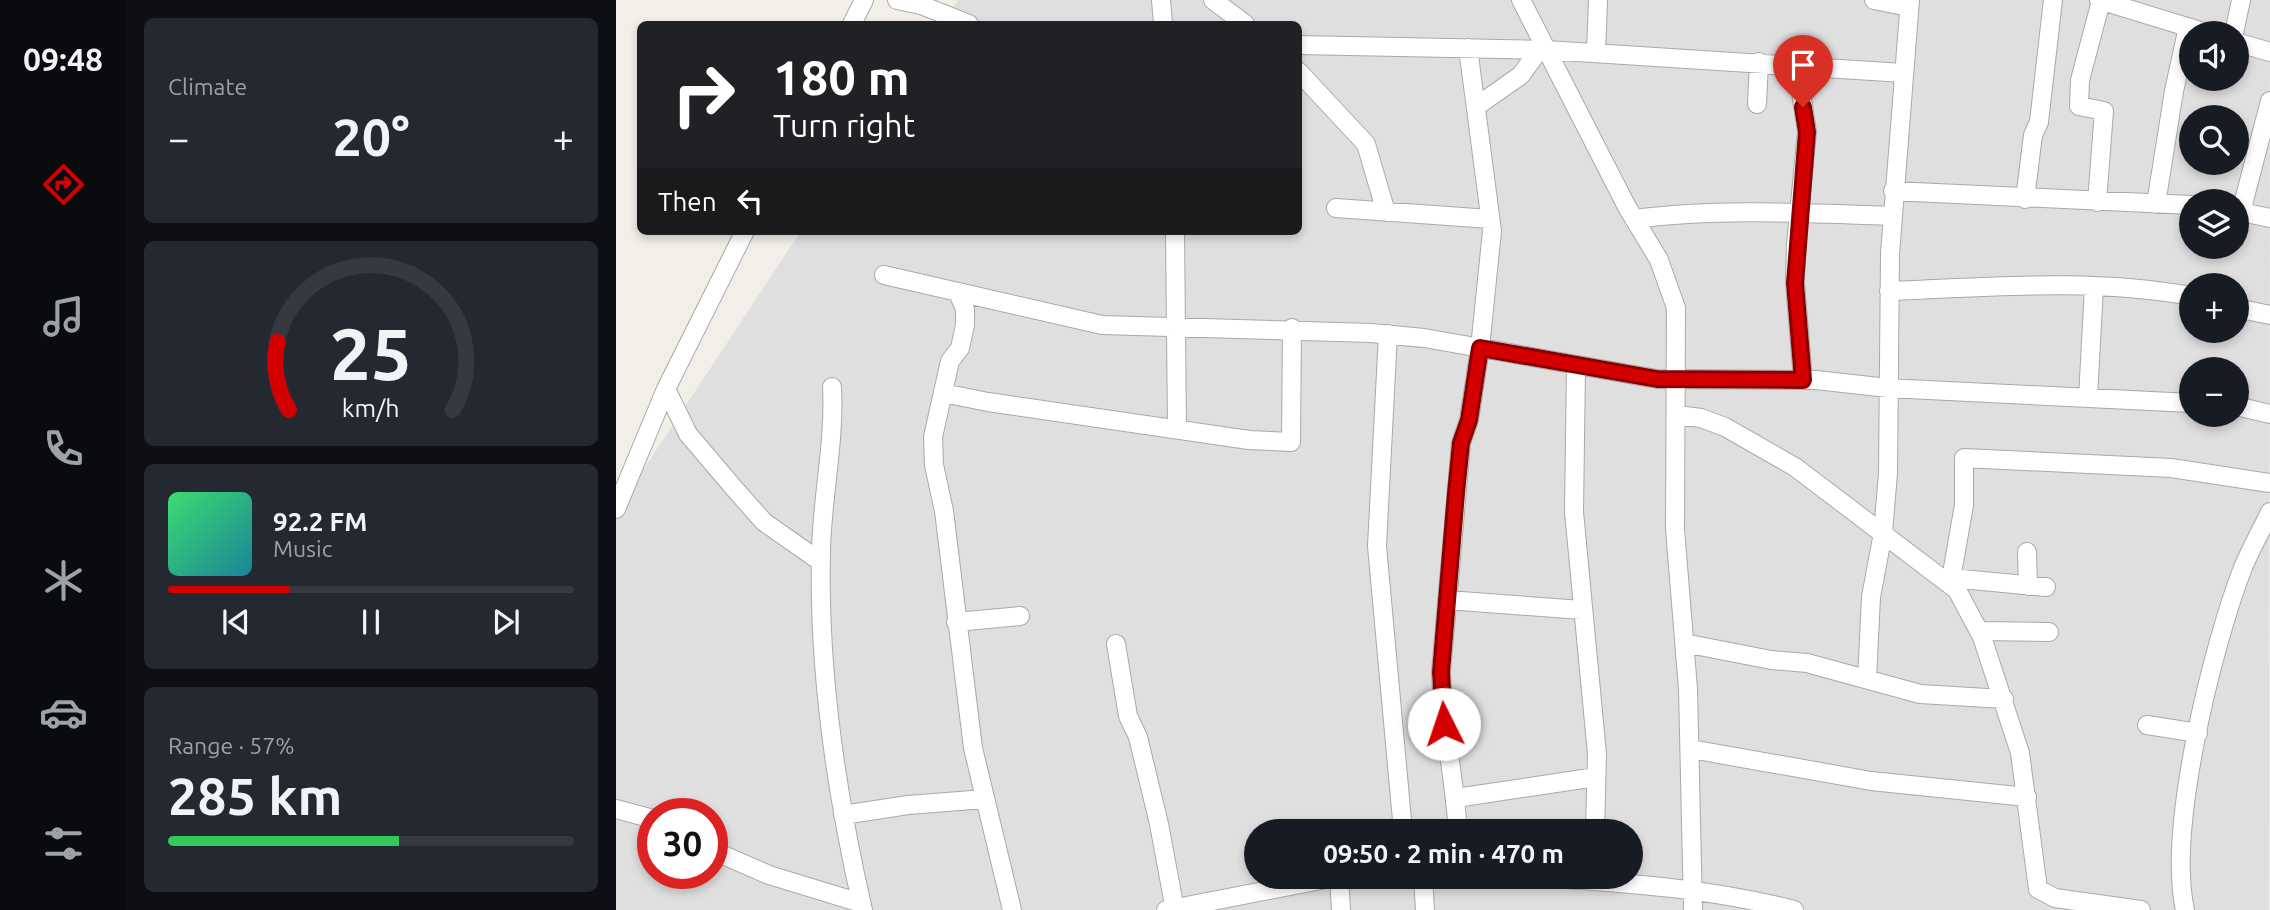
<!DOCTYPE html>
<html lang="en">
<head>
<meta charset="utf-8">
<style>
	body { margin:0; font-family:Ubuntu,sans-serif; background:#242831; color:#f1f3f6; height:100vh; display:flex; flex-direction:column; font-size:26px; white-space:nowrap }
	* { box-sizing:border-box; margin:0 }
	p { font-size:23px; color:#9ea1a6 }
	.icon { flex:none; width:38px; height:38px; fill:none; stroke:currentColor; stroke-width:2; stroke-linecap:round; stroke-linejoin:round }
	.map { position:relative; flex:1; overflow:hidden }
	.drawer { display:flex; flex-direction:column; gap:18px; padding:18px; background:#0d0f14; width:490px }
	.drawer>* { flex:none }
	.top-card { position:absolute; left:21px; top:21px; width:665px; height:214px; border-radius:10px; box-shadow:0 4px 10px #0003; background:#202124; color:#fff; overflow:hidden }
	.fabs { position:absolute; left:1563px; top:21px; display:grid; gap:14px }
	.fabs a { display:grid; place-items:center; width:70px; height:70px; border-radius:50%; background:#171b24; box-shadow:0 4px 10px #0003; font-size:35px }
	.speed { position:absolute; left:21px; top:798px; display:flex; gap:14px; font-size:35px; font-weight:700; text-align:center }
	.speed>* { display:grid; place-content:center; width:91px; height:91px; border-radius:50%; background:#171b24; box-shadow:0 4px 10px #0003; line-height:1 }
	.speed .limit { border:10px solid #d22; background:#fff; color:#111 }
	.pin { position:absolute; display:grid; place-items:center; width:60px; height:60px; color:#fff; margin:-72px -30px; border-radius:50% 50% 50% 0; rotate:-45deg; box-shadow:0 0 7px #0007 }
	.pin .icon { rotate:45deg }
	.me { position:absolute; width:77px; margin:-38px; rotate:356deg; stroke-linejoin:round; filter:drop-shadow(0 0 5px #0008) }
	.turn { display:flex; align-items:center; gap:24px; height:147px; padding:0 21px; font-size:32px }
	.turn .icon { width:91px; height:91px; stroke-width:2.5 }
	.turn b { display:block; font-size:49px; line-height:60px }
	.then { display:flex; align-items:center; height:66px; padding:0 21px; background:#0003; gap:14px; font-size:26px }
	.big { font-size:52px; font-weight:700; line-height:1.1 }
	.drawer .tile { flex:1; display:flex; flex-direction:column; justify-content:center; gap:10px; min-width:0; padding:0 24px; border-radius:10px; background:#242831 }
	.drawer .dial { align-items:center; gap:0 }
	.dial svg { height:182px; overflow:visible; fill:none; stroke:#363941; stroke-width:7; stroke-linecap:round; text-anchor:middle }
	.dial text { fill:#f1f3f6; stroke:none }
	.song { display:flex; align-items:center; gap:21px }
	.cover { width:84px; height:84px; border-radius:10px; background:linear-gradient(135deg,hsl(140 70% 55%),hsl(190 70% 35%)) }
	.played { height:7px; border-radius:4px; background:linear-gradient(90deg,#d40000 30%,#363941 30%) }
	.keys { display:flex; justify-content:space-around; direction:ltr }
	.heat { display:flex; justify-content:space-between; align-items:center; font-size:38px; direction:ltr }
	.charge { height:10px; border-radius:5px; background:linear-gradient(90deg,#34c759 57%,#363941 0) }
	.trip { position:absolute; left:628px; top:819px; width:399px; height:70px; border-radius:35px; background:#171b24; box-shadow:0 4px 10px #0003; font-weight:700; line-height:70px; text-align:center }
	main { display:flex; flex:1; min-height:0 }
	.dock { display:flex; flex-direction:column; width:126px; justify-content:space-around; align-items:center; background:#090b0e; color:#9ea1a6 }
	.dock .icon { width:49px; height:49px }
	.dock .current { color:#d40000 }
	.dock b { font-size:32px; color:#f1f3f6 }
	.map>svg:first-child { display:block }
</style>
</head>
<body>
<main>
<nav class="dock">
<b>09:48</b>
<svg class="icon current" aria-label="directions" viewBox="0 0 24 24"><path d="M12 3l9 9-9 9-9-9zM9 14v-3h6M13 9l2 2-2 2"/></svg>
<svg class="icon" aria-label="music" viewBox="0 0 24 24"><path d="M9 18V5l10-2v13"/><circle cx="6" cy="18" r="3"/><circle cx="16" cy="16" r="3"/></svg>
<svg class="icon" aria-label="phone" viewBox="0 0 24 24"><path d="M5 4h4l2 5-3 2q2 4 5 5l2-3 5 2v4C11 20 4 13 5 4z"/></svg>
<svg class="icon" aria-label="climate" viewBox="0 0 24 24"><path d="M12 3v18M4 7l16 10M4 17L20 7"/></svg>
<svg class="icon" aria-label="car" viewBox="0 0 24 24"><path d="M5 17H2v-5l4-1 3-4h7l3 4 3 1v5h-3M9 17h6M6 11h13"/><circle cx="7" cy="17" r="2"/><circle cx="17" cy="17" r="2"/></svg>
<svg class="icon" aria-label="filters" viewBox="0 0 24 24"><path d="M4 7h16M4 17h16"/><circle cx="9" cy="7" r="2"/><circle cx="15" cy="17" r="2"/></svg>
</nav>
<section class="drawer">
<div class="tile"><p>Climate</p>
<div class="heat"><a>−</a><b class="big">20°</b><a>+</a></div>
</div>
<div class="tile dial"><svg viewBox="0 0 100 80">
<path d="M14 69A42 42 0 1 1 86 69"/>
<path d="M14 69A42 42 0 0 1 9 39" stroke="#d40000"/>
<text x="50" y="56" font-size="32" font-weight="700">25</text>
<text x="50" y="72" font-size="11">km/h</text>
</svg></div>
<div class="tile">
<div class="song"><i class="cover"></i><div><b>92.2 FM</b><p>Music</p></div></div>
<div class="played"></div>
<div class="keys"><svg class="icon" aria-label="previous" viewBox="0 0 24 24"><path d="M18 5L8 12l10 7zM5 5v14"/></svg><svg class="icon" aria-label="pause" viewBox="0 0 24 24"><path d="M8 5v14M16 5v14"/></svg><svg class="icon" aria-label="next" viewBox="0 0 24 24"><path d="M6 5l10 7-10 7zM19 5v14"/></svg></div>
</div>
<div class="tile"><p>Range · 57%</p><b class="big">285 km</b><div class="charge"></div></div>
</section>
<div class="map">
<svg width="1654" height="910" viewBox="0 0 1654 910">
	<rect width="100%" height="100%" fill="#f2efe9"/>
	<path fill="#e0dfdf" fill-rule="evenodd" d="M342,0H1654L1653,910H0V511L185,231H682V24H324ZM1575,33H1620V79H1575ZM1575,117H1620V163H1575ZM1575,201H1620V247H1575ZM1575,285H1620V331H1575ZM1575,369H1620V415H1575ZM37,814H96V873H37ZM640,831H1015V877H640Z"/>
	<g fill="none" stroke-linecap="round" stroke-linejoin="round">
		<g stroke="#a9a9a9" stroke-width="20">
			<path id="minor" d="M281,0L305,5L353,24
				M545,0L547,24
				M597,0L629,24
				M905,0L1011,207L1043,260L1060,308L1059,529L1072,689L1077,910
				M1258,0L1293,7
				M1483,0L1591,33
				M236,24L248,0
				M1618,33L1625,0
				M1620,42L1654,52
				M682,45L930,50L1287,73
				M980,53L982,0
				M1181,65L1191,132L1180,244L1179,283L1187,380
				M682,71L750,144L770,212
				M1141,104L1143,62
				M861,106L905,75L923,50
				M1277,191L1575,205
				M1409,199L1417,135L1423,122L1437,0
				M1481,202L1488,111L1463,106L1464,80L1485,1
				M1540,204L1558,91L1572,27
				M720,208L874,219
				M1620,211L1654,218
				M1625,212L1654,101
				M1018,219C1103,208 1190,213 1276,216
				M559,231L561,427
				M268,275L486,325L755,333L808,338L1041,379L1200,380L1272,388L1575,403
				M1273,291C1373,287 1476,278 1575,296
				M342,293L349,309V325L344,348L334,361L317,437L318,465L328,511L357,748L396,910
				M1620,308L1654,315
				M772,334L761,546L787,831
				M960,367L958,512L981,754L979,831
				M216,387C219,443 206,496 205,551C202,671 220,793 247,910
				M50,389L72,434L117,487L148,522L205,562
				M327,393L372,402L633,440L675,442L676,328
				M1472,398L1478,286
				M1620,406L1654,414
				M1061,415L1085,418L1109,427L1179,467L1341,590L1366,637L1404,753L1422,889L1439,898L1525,910
				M0,509L50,389L129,231
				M1411,552L1412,586
				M1335,578L1430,587
				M1334,585L1348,505V458L1555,468L1654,483
				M831,600L966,610
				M340,622L404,616
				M1364,631L1433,632
				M1068,643L1155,660L1191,663L1304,694L1388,699
				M500,644L512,716L522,737L543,824L559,910
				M1251,679L1255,597L1267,533L1272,473L1274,254L1294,0
				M1531,725L1582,733
				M1075,749L1255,781L1411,797
				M840,798L980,777
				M0,809L37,819
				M227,815L292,805L369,799
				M842,831C838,778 827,726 825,672L845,443L853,420L864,348L876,231L852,48
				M96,850L153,875L245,903
				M723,877L725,910
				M807,877L809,910
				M923,877C1010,883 1093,888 1178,910
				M550,910L720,877
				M1569,910C1551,829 1596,649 1626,570C1634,550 1645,531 1654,512"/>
		</g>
		<use href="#minor" stroke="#fff" stroke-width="18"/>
	</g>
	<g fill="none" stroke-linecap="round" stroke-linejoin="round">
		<g stroke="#8a0000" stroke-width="18">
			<path id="route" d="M828,724L825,672L840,493L845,443L853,420L864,348L1041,379L1187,380L1179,283L1191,132L1187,107"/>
		</g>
		<use href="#route" stroke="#d40000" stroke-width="12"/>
	</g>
</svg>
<div class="fabs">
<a><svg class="icon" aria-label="sound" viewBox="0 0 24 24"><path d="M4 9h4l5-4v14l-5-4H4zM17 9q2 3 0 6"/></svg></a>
<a><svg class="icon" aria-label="search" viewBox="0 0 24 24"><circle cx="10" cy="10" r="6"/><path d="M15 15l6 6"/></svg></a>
<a><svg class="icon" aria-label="layers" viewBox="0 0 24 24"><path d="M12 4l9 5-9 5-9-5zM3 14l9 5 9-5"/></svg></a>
<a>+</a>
<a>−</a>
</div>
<div class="speed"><div class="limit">30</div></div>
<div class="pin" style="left:1187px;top:107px;background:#d93025"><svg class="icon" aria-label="arrive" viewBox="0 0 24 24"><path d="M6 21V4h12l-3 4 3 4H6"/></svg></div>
<svg class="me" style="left:828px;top:724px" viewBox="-20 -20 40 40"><circle r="19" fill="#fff"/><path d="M0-13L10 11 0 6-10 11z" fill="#d40000"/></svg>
<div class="trip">09:50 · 2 min · 470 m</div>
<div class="top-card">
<div class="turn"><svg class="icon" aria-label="right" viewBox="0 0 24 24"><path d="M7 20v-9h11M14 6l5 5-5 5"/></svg><div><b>180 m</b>Turn right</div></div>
<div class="then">Then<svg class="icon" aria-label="left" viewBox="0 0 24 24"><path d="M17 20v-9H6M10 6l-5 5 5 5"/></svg></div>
</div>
</div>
</main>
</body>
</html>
